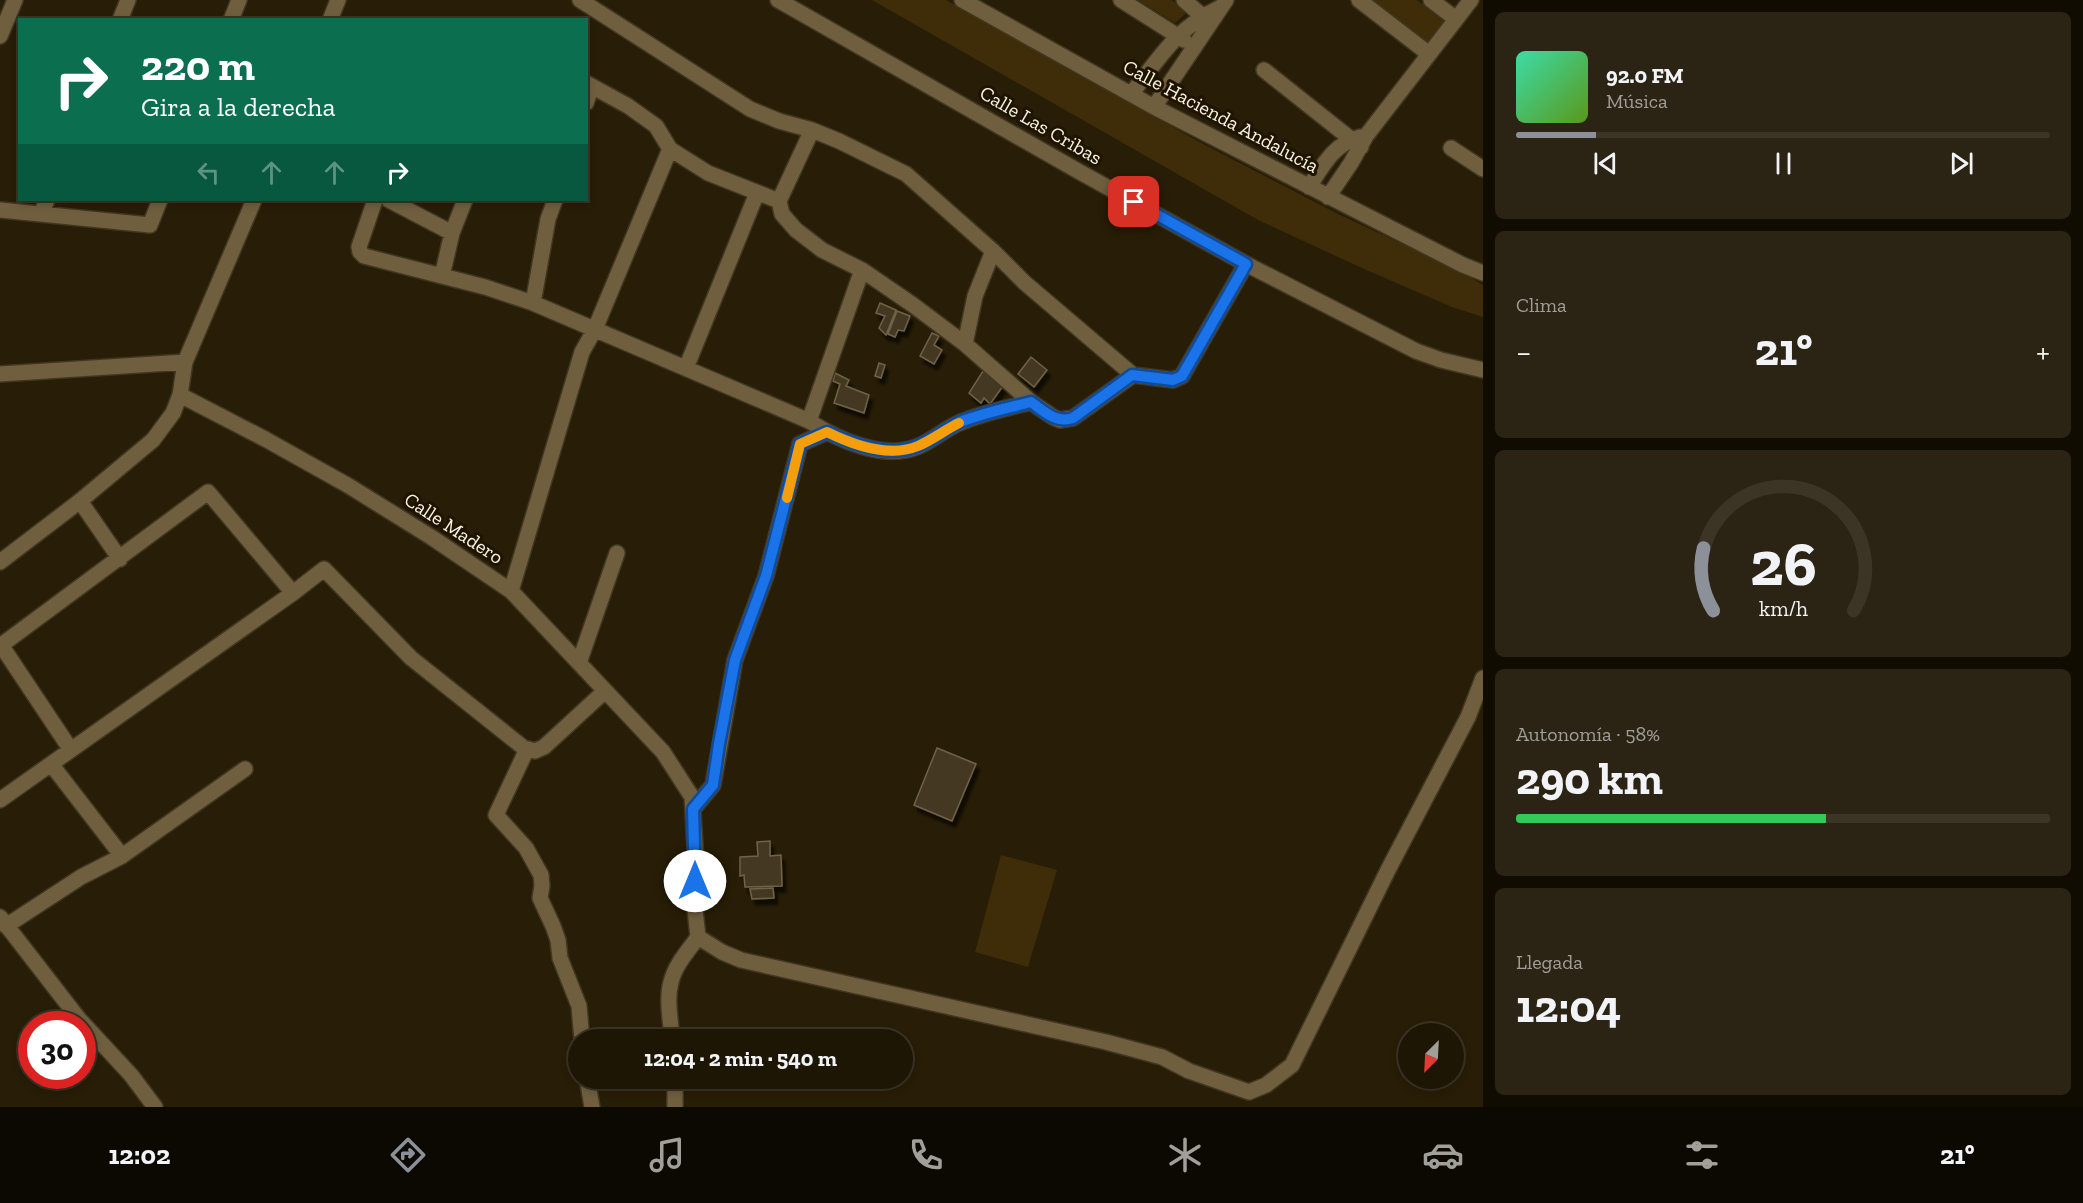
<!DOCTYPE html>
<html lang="es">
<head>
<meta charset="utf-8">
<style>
	body { margin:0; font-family:"Zilla Slab",serif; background:#2b2313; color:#f1f3f6; height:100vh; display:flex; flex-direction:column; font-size:22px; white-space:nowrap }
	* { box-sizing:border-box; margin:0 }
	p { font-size:20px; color:#a19f9a }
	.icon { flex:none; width:33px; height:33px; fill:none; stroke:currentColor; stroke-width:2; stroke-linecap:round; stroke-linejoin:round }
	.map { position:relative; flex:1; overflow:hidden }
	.details { display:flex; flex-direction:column; gap:12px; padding:12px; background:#100c02; width:600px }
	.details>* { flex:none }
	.hud { position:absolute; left:18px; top:18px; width:570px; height:183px; border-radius:0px; box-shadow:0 3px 9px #0003,0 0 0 2px #3c3526; background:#0b6e4f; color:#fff; overflow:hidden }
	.needle { width:39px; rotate:204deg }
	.fabs { position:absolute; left:1398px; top:1023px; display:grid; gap:12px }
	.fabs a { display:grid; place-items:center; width:66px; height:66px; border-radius:50%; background:#1e1604; box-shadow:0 3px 9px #0003,0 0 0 2px #3c3526; font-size:30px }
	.speed { position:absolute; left:18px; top:1011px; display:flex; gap:12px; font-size:30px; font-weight:700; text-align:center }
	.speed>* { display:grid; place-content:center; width:78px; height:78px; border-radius:50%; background:#1e1604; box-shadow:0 3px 9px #0003,0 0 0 2px #3c3526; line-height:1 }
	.speed .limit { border:9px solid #d22; background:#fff; color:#111 }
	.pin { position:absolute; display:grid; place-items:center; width:51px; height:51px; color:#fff; margin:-26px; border-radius:12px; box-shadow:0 3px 9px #0006 }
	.me { position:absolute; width:66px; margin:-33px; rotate:0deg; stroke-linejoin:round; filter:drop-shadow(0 0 4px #0008) }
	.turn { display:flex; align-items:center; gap:21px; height:126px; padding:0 24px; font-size:27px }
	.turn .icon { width:78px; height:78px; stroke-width:2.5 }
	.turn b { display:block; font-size:42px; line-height:51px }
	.lanes { display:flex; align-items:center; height:57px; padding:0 24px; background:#0003; justify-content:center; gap:30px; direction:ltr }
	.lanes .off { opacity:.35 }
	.big { font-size:45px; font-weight:700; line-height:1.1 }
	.details .tile { flex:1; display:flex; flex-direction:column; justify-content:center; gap:9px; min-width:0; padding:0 21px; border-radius:9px; background:#2b2313 }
	.details .dial { align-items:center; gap:0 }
	.dial svg { height:156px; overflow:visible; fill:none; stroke:#3c3526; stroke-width:7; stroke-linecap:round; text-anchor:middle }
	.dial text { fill:#f1f3f6; stroke:none }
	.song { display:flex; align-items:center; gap:18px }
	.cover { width:72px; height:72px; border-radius:9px; background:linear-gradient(135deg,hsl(160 70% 55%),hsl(90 70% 35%)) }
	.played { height:6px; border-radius:3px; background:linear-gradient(90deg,#8c9099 15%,#3c3526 15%) }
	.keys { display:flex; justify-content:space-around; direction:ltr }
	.heat { display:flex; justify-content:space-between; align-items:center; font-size:33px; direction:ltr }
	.charge { height:9px; border-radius:4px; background:linear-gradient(90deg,#34c759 58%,#3c3526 0) }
	.trip { position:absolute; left:568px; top:1029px; width:345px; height:60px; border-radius:30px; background:#1e1604; box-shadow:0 3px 9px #0003,0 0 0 2px #3c3526; font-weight:700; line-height:60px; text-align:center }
	.menu { display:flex; height:96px; justify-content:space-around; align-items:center; background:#0c0902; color:#a19f9a }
	.menu .icon { width:42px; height:42px }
	.menu .on { color:#8c9099 }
	.menu b { font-size:27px; color:#f1f3f6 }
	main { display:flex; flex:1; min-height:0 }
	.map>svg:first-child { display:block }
</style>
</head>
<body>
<main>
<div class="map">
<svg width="1483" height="1107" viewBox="0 0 1483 1107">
	<defs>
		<filter id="shadow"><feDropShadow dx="3.5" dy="6" stdDeviation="1.5" flood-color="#0009"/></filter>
	</defs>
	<rect width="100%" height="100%" fill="#281d06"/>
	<path fill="#3e2d08" d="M872,0H946L1203,144L1338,214L1462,272L1483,285V317L1452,307L1364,269L1258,220Z
		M1138,0H1172L1187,12L1175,23Z
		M1369,0H1417L1447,24L1428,46Z
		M1001,855L1057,870L1028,967L975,952Z"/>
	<path fill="#453921" stroke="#6f6249" stroke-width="1.5" filter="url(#shadow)" d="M880,303L896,310L886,335L879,328L885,316L876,313Z
		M897,311L910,316L904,331L898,330L895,337L888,334Z
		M932,333L939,336L934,345L942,350L934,364L920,356Z
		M1031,357L1047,370L1034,387L1018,374Z
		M879,363L885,365L881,378L875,376Z
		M983,371L1003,386L990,404L984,398L981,403L969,393Z
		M835,373L849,380L846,386L869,395L864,413L834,403L840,384L833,381Z
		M937,748L976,764L952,821L914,805Z
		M770,841V856L781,855L782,886L745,887L744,875L740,876V857L758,856L757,842Z
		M773,888L774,898L752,899L750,889Z"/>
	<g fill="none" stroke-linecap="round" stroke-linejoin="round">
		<g stroke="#413721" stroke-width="18">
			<path id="street" d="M580,0L750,109L779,121L812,130L839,141L906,174L993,251L1025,283L1133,375
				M778,0L1078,171L1246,264L1416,351L1441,360L1483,370
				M962,0L1154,107L1463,265L1483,273
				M1121,0L1184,40
				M1184,0L1209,22
				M1359,0L1429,54
				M1431,0L1456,19
				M120,20L128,0
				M231,20L239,0
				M330,20L338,0
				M0,36L15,0
				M1264,70L1361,147
				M586,83L628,106L656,126L670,149L708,173L779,201L782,214L796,230L822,250L862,270L913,305L965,344L1031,402L1053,417L1060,420L1073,418L1133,375L1173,380L1182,376L1246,264
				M1132,93C1159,58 1178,27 1219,8
				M586,103L592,86
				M1154,107L1226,0
				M1451,148L1483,169
				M1309,187C1322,167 1334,143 1360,137
				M1328,197L1351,163L1366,136L1471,0
				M375,200L359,247L360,252L364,256L485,287L533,303L809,421C838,440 884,461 919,446C933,440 945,429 959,423C982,413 1007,408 1031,402
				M389,200L452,233
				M779,201L812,130
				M0,210L150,225L160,200
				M41,214L47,200
				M442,276L452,233L465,200
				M533,303L548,219L555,200
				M965,344L975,296L993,251
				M686,368L757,193
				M0,374L185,362
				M180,395L265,439L349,486L431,537L511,591L663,752L692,797L696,862L694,900L698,937
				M809,421L862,270
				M80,501L120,559
				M0,562L80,501L153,440L173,413L180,395L185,362L254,200
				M511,591L582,352L595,329L670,149
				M1,645L71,750
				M0,646L208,492L293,593
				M579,663L617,553
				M527,749L496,815L526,848L541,875L542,886L540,898L553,926L558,940L560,958L579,1006L582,1040
				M51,764L122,856
				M0,800L293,593L324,569L411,658L524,748L535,751L544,747L605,691
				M693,809L713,785L735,660L766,576L800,444L827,432
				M0,917L79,1019L131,1075L155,1107
				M6,926L81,877L122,856L245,769
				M672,1040C671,1021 666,1000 671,982C675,965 688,951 698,937L722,952L741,960L1106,1042L1162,1057L1189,1071L1249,1092L1266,1085L1292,1065L1388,870L1468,717L1483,678
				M587,1078L592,1107
				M675,1078V1107"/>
		</g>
		<use href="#street" stroke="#6f5f3f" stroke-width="15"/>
	</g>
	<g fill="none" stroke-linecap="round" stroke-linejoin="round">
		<g stroke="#114b97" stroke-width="15">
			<path id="route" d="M695,881L693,809L713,785L719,744L735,660L766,576L800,444L827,432C854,445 891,459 920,445C934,439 946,429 960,422C983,413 1008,408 1031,402C1044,411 1056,424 1073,418L1132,375L1173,380L1182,376L1246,264L1134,202"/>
		</g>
		<use href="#route" stroke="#1a73e8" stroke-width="10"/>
		<path stroke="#f59e0b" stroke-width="10" d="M787,498L800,444L827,432C853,445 889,458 918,446C932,440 945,430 959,423"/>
	</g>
	<g text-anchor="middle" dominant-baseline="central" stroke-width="6" stroke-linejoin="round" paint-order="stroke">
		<g font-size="20" fill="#fbf4e6" stroke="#1e1400">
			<text transform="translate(1221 116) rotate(28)">Calle Hacienda Andalucía</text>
			<text transform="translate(1041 125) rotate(30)">Calle Las Cribas</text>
			<text transform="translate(454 528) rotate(33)">Calle Madero</text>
		</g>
	</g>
</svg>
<div class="fabs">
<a><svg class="needle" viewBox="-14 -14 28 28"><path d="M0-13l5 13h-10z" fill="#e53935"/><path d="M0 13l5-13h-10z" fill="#a19f9a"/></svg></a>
</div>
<div class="speed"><div class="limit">30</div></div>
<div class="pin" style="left:1134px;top:202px;background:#d93025"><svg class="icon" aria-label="arrive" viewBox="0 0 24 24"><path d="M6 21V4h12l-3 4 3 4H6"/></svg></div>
<svg class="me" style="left:695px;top:881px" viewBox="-20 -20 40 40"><circle r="19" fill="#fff"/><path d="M0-13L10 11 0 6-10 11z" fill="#1a73e8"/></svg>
<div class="trip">12:04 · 2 min · 540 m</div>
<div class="hud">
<div class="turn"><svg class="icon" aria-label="right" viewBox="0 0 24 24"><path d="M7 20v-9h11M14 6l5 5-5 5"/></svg><div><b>220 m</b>Gira a la derecha</div></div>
<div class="lanes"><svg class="icon off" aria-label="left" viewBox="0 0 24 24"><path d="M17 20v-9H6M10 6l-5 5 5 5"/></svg><svg class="icon off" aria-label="ahead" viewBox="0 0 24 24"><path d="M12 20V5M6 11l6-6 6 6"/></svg><svg class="icon off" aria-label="ahead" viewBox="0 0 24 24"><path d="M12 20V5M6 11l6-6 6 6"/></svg><svg class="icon" aria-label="right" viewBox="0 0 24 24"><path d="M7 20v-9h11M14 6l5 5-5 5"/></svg></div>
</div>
</div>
<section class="details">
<div class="tile">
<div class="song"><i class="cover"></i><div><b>92.0 FM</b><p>Música</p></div></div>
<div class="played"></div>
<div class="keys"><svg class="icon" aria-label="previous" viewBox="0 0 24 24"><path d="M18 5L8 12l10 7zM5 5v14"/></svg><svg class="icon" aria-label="pause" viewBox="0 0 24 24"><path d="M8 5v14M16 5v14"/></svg><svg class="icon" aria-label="next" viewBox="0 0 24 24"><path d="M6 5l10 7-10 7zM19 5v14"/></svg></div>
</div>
<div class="tile"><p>Clima</p>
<div class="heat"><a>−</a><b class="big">21°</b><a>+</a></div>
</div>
<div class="tile dial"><svg viewBox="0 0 100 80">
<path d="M14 69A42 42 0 1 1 86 69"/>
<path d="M14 69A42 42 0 0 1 9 37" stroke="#8c9099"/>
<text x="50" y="56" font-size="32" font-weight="700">26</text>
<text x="50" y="72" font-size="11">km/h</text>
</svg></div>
<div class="tile"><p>Autonomía · 58%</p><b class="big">290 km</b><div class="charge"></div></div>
<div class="tile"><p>Llegada</p><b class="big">12:04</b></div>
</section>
</main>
<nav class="menu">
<b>12:02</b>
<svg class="icon on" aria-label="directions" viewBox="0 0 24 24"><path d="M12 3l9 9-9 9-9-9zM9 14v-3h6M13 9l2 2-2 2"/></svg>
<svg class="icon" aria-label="music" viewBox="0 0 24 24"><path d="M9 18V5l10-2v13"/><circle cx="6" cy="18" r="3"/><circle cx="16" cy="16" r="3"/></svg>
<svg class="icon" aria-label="phone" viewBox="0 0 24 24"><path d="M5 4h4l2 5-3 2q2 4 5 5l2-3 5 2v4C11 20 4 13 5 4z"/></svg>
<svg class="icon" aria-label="climate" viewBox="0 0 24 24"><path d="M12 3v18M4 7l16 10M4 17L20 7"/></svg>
<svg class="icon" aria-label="car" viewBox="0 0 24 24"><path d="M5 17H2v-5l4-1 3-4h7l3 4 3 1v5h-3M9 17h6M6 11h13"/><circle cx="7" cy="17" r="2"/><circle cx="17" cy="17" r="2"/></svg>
<svg class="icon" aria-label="filters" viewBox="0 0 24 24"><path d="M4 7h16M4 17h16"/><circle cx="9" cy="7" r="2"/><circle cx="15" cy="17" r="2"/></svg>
<b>21°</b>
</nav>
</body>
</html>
